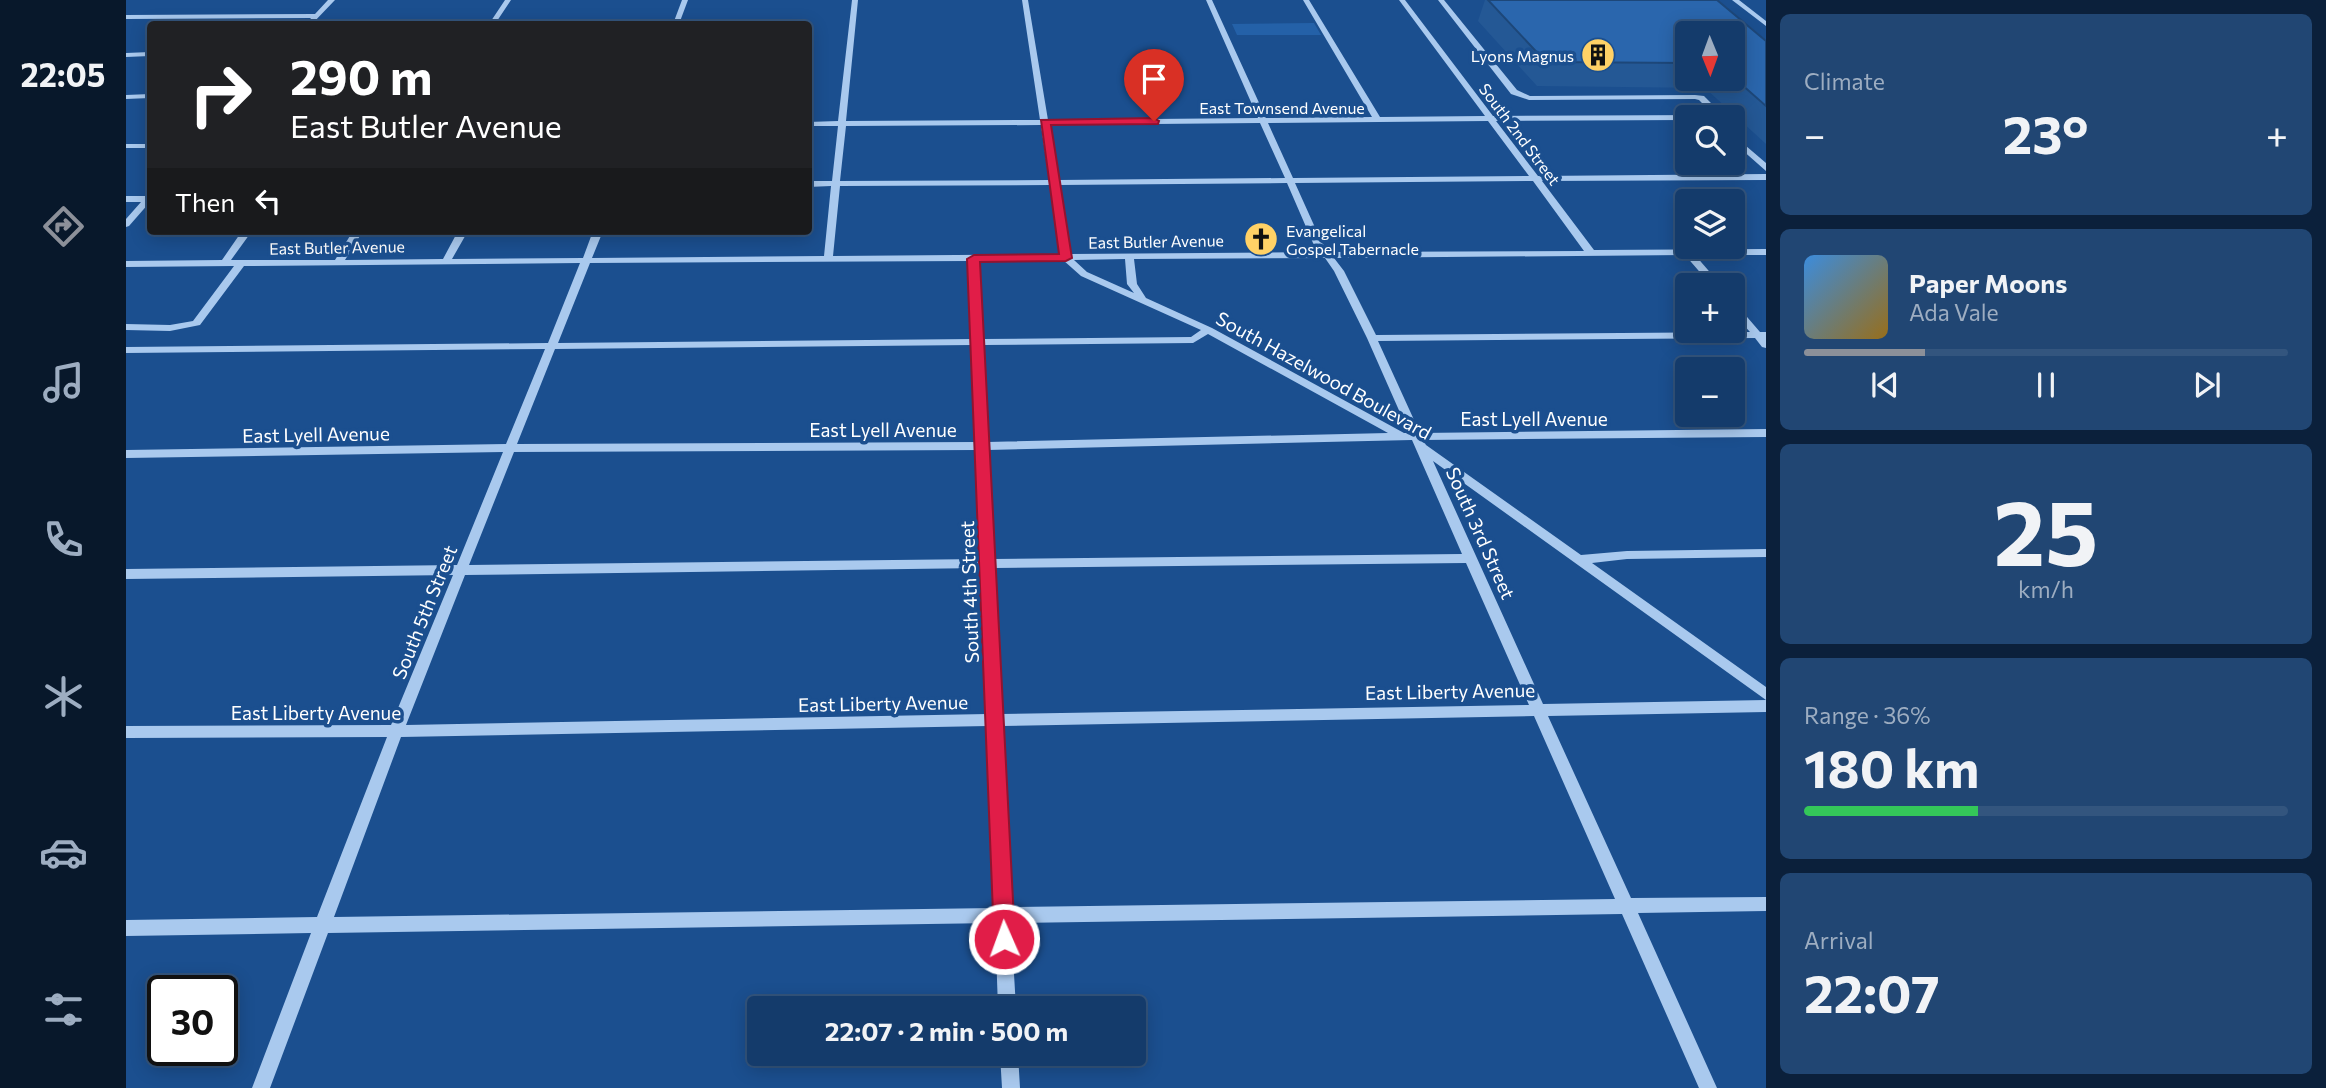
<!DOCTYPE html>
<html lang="en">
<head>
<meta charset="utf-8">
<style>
	body { margin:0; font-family:Commissioner,sans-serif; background:#214673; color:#f1f3f6; height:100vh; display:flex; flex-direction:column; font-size:26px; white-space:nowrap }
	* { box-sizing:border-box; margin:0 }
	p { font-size:23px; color:#9dadc1 }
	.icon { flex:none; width:38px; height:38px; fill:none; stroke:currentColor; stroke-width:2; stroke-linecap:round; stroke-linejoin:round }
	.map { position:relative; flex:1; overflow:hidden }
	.sheet { display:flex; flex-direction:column; gap:14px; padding:14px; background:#0b203b; width:560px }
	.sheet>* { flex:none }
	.guide { position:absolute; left:21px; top:21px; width:665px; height:214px; border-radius:7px; box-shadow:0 4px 18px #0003,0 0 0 2px #33557e; background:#202124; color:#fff; overflow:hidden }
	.needle { width:46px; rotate:179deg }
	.controls { position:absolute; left:1549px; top:21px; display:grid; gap:14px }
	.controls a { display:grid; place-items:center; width:70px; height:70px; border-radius:7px; background:#143b6b; box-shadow:0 4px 18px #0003,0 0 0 2px #33557e; font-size:35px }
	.speed { position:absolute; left:21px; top:975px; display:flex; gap:14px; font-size:35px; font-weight:700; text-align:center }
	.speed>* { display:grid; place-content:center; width:91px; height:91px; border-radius:50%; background:#143b6b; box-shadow:0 4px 18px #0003,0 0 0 2px #33557e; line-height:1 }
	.speed .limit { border:4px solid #111; border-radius:10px; background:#fff; color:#111 }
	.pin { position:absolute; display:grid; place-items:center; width:60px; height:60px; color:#fff; margin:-72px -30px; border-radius:50% 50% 50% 0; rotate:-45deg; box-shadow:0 0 7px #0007 }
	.pin .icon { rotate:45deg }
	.me { position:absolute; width:77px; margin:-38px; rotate:358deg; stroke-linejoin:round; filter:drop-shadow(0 0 5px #0008) }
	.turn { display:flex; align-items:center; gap:24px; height:147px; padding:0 28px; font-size:32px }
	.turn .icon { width:91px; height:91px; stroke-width:2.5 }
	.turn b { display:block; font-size:49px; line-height:60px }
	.then { display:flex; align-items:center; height:66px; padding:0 28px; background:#0003; gap:14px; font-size:26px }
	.big { font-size:52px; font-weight:700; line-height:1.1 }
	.sheet .tile { flex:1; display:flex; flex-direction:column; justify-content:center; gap:10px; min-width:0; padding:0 24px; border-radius:10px; background:#214673 }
	.sheet .dial { align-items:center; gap:0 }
	.dial b { font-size:91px; line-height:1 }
	.song { display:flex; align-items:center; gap:21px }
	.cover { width:84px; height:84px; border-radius:10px; background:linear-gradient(135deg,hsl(210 70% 55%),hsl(40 70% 35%)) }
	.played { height:7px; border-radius:4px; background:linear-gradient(90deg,#8c9099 25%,#33557e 25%) }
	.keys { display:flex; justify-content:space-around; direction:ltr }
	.heat { display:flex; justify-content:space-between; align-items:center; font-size:38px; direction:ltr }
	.charge { height:10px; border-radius:5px; background:linear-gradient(90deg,#34c759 36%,#33557e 0) }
	.trip { position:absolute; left:621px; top:996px; width:399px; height:70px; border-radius:7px; background:#143b6b; box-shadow:0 4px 18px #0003,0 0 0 2px #33557e; font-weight:700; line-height:70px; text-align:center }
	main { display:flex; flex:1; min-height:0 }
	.menu { display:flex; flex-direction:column; width:126px; justify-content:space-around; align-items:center; background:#08182b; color:#9dadc1 }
	.menu .icon { width:49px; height:49px }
	.menu .current { color:#8c9099 }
	.menu b { font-size:32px; color:#f1f3f6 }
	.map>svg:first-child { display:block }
</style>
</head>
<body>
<main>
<nav class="menu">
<b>22:05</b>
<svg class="icon current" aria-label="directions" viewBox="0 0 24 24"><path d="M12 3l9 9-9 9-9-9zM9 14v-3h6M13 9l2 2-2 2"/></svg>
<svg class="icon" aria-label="music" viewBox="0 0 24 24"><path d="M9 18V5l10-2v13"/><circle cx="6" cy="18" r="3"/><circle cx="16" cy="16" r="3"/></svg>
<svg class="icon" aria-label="phone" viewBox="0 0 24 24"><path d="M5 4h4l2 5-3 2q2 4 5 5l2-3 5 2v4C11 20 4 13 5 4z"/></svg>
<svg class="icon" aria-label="climate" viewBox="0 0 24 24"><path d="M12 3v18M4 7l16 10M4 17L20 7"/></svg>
<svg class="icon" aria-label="car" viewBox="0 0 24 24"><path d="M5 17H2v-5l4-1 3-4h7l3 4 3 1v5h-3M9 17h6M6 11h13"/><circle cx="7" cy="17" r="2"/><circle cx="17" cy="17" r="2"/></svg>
<svg class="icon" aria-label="filters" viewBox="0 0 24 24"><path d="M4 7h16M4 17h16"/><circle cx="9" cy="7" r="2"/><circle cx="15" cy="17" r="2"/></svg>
</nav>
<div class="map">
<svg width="1640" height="1088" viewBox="0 0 1640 1088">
	<rect width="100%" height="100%" fill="#1b4f8f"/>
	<path fill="#2461a8" d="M1188,23L1195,35H1111L1106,24Z"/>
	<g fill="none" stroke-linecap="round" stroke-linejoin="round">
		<path fill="#a9c9ee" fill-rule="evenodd" d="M202,0H209L186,24H180L185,18L0,19V15L189,14Z
			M379,0H385L369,24H363Z
			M556,0H562L553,24H547Z
			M726,0H732L720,121L914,120L896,0H902L922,120L1132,118L1080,0H1086L1140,118L1246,117L1177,0H1183L1254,117L1359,116L1273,0H1279L1367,116L1584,115L1585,112L1573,100L1569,99L1403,100L1385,94L1312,0H1318L1391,90L1404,96L1569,95L1578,96L1592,110L1591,117H1561V120L1370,121L1412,176L1640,174V180L1416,181L1468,250L1640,249V255H1569L1595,285H1585L1559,255L1208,258L1218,271L1250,335L1624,332L1606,312V302L1609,303L1634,332H1640V348L1636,347L1629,338L1252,341L1294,433L1640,429V437L1297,440L1300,445L1455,555L1501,551L1640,549V557L1501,559L1466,563L1640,687V700L1307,461L1417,704L1640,700V712L1422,716L1505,898L1640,897V911L1512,913L1591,1088H1573L1496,914L885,923L890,1008H872L869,923L202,933L144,1088H126L185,933L0,936V920L191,917L261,737L0,738V726L265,725L327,575L0,579V569L331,565L377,452L0,458V450L380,444L419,349L0,353V347L422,343L454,263L118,266L74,325L44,331L0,330V324L44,325L67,321L108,266L0,267V261L96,260L116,231H126L105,260H209L227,231H237L219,260L317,259L332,231H342L326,259L457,258L467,231H477L466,258L698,256L705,186L682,187V181H706L712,126H682V122L712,121ZM1362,121L1403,176L1167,178L1142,123ZM1134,123L1159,178L932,180L923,125ZM915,125L923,180L714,181L720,126ZM1407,181L1458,251L1204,252L1196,243L1169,183ZM1161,183L1187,243L1194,252L944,254L933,185ZM924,185L935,254L707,256L714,186ZM1199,258L1208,271L1241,338L1283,433H1278L1086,328L1020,298L1011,284L1008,259ZM999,259L1001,284L1008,293L961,272L948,260ZM937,260L955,276L1075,330L1065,337L857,339L853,261ZM843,261L846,339L432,343L464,263ZM1082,334L1262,433L862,442L857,345L1067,343ZM847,345L850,442L391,444L429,349ZM1286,440L1336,554L867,559L862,450ZM851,450L855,559L343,565L388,452ZM1340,563L1403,705L875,714L868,568ZM855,568L861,714L280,725L339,575ZM1408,716L1489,899L885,907L876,726ZM862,726L869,908L208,917L275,737Z
			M1606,0H1613L1640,21V26Z
			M24,52V56L0,57V53Z
			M24,94V98L0,99V95Z
			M1606,134L1640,163V171L1606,141Z
			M0,144H24V148H0Z
			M24,194V202L3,226L0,227V219L15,202H0V196H20Z
			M874,1054H892L894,1088H876Z"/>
	</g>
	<path fill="#245895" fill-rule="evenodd" d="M1359,0H1591L1640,41V144L1579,88L1411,86L1352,21ZM1561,33H1606V79H1561Z"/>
	<path fill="#2a66ad" stroke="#1d4779" stroke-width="2" d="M1362,0H1591L1640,41V106L1606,76V33H1561V63L1420,62Z"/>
	<path fill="#e11d48" stroke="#92132f" stroke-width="2" d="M1028,118L1033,121L1032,124L925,125L946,258L940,261L854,262L889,939L886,946L878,949L871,946L868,939L841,259L848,255L933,254L915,120Z"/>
	<defs>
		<g id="building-disc" transform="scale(1.75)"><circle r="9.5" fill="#ffd166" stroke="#1b4f8f"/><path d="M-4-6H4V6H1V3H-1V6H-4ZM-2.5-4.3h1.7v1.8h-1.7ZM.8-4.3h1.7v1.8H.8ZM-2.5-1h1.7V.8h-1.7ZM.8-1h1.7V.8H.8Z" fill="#111"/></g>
		<g id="church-disc" transform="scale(1.75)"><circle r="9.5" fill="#ffd166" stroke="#1b4f8f"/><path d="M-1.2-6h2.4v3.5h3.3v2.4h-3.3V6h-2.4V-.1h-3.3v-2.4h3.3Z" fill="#111"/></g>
	</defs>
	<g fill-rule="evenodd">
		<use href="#building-disc" x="1472" y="55"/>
		<use href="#church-disc" x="1135" y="239"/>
	</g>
	<g text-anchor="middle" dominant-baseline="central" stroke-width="7" stroke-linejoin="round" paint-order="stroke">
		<g font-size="16" fill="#fff" stroke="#1b4f8f" text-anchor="end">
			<text x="1448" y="55">Lyons Magnus</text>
			<text x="1160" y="230" text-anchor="start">Evangelical<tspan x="1160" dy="18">Gospel Tabernacle</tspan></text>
		</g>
		<g font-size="16" fill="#fff" stroke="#1b4f8f">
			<text x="1156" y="107">East Townsend Avenue</text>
			<text transform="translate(1394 134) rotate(53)">South 2nd Street</text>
			<text transform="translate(1030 241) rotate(-1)">East Butler Avenue</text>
			<text transform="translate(211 247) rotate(-1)">East Butler Avenue</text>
		</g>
		<g font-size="19" fill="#fff" stroke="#1b4f8f">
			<text transform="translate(1198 375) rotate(29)">South Hazelwood Boulevard</text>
			<text x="1408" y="418">East Lyell Avenue</text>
			<text x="757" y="429">East Lyell Avenue</text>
			<text transform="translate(190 434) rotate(-1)">East Lyell Avenue</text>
			<text transform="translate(1355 533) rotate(66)">South 3rd Street</text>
			<text transform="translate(843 592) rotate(-92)">South 4th Street</text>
			<text transform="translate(298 612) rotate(-68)">South 5th Street</text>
			<text transform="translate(1324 691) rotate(-1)">East Liberty Avenue</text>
			<text transform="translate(757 703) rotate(-1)">East Liberty Avenue</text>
			<text x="190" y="712">East Liberty Avenue</text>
		</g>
	</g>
</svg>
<div class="controls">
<a><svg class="needle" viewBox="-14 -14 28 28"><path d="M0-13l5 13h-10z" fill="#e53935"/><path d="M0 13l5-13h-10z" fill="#9dadc1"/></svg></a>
<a><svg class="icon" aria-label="search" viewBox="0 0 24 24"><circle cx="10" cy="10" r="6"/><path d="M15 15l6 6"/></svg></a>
<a><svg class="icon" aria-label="layers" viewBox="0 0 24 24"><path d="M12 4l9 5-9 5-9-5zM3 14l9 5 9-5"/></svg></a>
<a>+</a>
<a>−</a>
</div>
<div class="speed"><div class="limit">30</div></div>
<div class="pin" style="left:1028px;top:121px;background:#d93025"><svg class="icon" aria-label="arrive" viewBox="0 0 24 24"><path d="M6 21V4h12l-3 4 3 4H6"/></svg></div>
<svg class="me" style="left:878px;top:939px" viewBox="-20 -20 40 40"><circle r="17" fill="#e11d48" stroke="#fff" stroke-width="3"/><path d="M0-11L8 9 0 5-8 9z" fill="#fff"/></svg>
<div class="trip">22:07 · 2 min · 500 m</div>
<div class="guide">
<div class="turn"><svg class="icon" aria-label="right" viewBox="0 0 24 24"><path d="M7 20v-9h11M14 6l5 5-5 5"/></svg><div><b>290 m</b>East Butler Avenue</div></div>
<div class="then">Then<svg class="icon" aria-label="left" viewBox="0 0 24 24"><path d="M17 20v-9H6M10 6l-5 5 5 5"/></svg></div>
</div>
</div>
<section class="sheet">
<div class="tile"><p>Climate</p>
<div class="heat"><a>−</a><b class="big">23°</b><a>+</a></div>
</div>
<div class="tile">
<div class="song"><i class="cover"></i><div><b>Paper Moons</b><p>Ada Vale</p></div></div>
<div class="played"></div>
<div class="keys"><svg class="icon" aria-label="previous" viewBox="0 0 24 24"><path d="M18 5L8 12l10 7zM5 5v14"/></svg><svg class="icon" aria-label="pause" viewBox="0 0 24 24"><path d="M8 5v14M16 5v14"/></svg><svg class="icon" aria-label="next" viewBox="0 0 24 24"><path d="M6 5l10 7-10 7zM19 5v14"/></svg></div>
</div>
<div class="tile dial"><b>25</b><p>km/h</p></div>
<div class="tile"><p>Range · 36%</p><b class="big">180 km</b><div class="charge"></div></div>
<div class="tile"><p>Arrival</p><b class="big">22:07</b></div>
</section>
</main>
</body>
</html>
